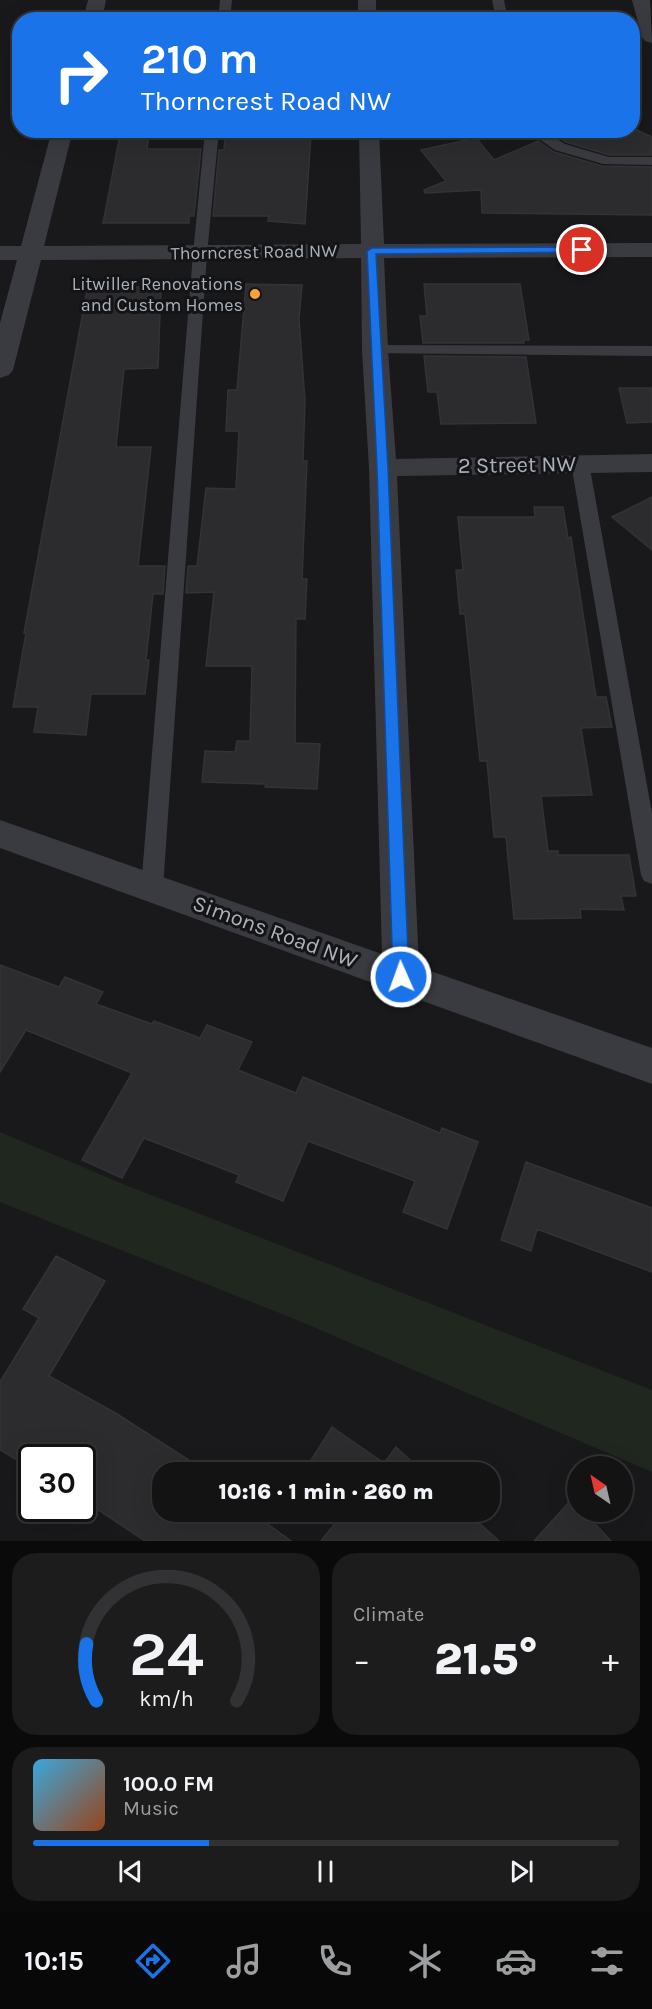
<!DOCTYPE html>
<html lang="en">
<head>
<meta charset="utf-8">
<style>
	body { margin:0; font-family:Karla,sans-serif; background:#1c1c1d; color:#f1f3f6; height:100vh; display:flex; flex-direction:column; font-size:22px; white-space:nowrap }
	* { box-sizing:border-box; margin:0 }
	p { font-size:20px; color:#9d9ea0 }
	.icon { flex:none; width:33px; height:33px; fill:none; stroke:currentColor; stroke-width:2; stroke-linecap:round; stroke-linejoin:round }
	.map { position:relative; height:1541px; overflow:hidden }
	.panel { display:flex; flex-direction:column; gap:12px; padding:12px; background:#0a0a0b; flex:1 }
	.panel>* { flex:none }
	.guide { position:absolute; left:12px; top:12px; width:628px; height:126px; border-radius:24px; box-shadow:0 6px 24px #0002,0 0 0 2px #323234; background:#1a73e8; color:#fff; overflow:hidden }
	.needle { width:39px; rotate:326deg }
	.tools { position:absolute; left:567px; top:1456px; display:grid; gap:12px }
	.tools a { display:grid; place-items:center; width:66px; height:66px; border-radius:50%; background:#131314; box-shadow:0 6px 24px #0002,0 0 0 2px #323234; font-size:30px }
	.speed { position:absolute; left:18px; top:1444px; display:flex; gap:12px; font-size:30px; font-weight:700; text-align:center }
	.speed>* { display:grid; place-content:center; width:78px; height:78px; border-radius:50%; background:#131314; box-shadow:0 6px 24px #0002,0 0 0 2px #323234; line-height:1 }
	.speed .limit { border:3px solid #111; border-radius:9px; background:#fff; color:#111 }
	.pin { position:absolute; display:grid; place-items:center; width:51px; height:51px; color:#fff; margin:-26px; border:3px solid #fff; border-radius:50%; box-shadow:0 2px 6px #0007 }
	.me { position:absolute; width:66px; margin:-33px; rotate:358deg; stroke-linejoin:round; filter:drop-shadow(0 0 4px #0008) }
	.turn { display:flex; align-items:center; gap:21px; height:126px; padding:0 30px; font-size:27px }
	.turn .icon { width:78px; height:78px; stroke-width:2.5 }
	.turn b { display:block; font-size:42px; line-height:51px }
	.big { font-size:45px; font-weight:800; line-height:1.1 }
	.panel .widget { flex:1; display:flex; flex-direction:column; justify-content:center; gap:9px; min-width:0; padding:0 21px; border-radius:24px; background:#1c1c1d }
	.panel .dial { align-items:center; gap:0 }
	.dial svg { height:156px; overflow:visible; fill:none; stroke:#323234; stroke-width:7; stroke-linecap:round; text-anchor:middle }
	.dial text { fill:#f1f3f6; stroke:none }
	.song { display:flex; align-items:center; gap:18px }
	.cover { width:72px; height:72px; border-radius:9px; background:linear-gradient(135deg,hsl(200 70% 55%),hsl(20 70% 35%)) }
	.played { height:6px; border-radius:3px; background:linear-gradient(90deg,#1a73e8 30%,#323234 30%) }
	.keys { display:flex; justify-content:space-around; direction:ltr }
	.heat { display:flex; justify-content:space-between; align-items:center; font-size:33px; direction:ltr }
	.panel .tiles { flex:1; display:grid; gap:12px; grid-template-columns:1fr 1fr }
	.widget:last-child { grid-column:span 2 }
	.trip { position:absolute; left:152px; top:1462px; width:348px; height:60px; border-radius:24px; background:#131314; box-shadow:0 6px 24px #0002,0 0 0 2px #323234; font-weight:800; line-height:60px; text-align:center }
	.dock { display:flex; height:96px; justify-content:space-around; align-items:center; background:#080808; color:#9d9ea0 }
	.dock .icon { width:42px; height:42px }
	.dock .active { color:#1a73e8 }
	.dock b { font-size:27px; color:#f1f3f6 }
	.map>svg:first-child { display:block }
</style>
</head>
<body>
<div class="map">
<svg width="652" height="1541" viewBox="0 0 652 1541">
	<rect width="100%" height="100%" fill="#19191b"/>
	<path fill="#1f271f" d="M0,1132L123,1184L652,1390V1472L292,1318L0,1202Z"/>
	<path fill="#2c2c2f" stroke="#333337" stroke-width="1.5" d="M121,130H150L147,149H201L194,216H189V223H103Z
		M226,130L311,135L305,224L268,221L269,216H213L219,150H224Z
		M561,130H637L652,137V155H609L566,142L553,134Z
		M476,138L494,160L538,141L554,152L602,166L652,167V215L482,213L481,190L425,193L424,190L446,181L421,150Z
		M246,284L302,285L299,319L305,401L303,461H307L302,579H307L305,619H296L295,743L320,744L317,789L265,787L266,784L202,782L205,751L235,752L237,741H250L252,666H206L214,592L186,593L188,566H197L206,488L236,489L239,431H226L228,390H237Z
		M424,284H520L529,340H524V343H423L420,316H427Z
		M100,287H161L158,368L124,369L116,447H151L138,566H165L163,594H153L146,660H149L145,694H91L86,735L34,732L38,707H13L26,633H24L87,290H99Z
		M424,356L526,357L536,423L441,424L437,392H428Z
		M619,388H652V422L627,423Z
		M652,497V550L612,517Z
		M534,507H563L568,538L571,537L596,697H606L612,727L581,728L592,795L541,796L548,851H558V855H629L636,896H621L624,910L580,909L581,918L514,919L506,837H494L487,761H480L465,614H460L456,570H463L458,517H535Z
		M0,965L59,987L65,977L103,992L96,1004L152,1024L154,1021L200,1038L207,1025L252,1042L238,1070L296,1093L303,1077L440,1133L442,1128L478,1142L447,1229L403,1212L415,1181L308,1141L283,1201L236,1182L239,1175L144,1138L122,1178L82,1160L132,1073L26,1030L0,1072Z
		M526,1162L652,1208V1272L537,1229L531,1251L501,1240Z
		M56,1256L105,1281L49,1376L117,1414L209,1473H162V1512H251L291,1541H145L82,1499V1458H32V1469L0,1450V1382L39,1318L23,1309Z
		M332,1427L384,1463L396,1447L424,1473H303Z
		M572,1499L578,1505V1512H584L611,1541H534Z
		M344,1512H467L499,1541H321Z"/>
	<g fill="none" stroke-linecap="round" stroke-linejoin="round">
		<path fill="#3a3b41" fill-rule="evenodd" d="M220,0H232L230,20H218Z
			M492,0H504L508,20H496Z
			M205,130H219L207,254L163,888L160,895L152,897L144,895L141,888L193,254Z
			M526,130H542L565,144L609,157H652V165L603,164L555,150Z
			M375,345L652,346V356L369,353L367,350L369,347Z
			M580,457L586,459L589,463L652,813V884L644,881L641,875L571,463L574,459Z"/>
		<path fill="#3a3b41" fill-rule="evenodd" d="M88,0H106L102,20H83Z
			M358,0H376V20H358Z
			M632,0H650L652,43L645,41L642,37Z
			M52,130H73L44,246L361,244L359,130H379L384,244L652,243V257L384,258L388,350L396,459L652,454V472L397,476L419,967L652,1048V1084L0,848V820L382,954L369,468L362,350L361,258L41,260L13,370L9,375L0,378V323L17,260H0V246H21Z"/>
	</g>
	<path fill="#1a73e8" stroke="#114b97" stroke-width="1.5" d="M582,247L585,248V252L376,254L388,468L409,977L406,981L401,983L396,981L393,977L377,468L367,251L372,248Z"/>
	<circle fill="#faa433" stroke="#141416" stroke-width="2" cx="255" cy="294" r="6"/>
	<g text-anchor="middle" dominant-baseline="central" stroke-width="6" stroke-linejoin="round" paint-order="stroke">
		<g font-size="18" fill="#abb2bb" stroke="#141416">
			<text transform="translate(254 252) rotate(-1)">Thorncrest Road NW</text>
		</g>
		<g font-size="18" fill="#abb2bb" stroke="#141416" text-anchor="end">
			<text x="243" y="284">Litwiller Renovations<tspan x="243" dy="21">and Custom Homes</tspan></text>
		</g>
		<g font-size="22" fill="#abb2bb" stroke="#141416">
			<text transform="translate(517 465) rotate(-1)">2 Street NW</text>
			<text transform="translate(275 932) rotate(20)">Simons Road NW</text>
		</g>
	</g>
</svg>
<div class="tools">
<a><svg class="needle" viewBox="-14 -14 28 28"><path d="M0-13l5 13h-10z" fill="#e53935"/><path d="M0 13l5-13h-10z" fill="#9d9ea0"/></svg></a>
</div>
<div class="speed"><div class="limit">30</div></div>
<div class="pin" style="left:582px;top:250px;background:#d93025"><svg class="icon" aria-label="arrive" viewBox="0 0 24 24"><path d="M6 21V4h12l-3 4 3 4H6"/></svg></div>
<svg class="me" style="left:401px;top:977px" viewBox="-20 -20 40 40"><circle r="17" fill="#1a73e8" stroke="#fff" stroke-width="3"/><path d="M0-11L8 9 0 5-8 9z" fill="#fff"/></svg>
<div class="trip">10:16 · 1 min · 260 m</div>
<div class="guide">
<div class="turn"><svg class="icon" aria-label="right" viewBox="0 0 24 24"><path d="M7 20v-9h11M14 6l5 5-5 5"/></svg><div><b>210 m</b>Thorncrest Road NW</div></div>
</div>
</div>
<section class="panel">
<div class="tiles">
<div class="widget dial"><svg viewBox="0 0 100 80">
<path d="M14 69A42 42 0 1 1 86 69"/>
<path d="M14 69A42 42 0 0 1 9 40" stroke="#1a73e8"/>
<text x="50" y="56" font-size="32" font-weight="700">24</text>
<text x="50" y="72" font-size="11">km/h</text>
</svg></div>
<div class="widget"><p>Climate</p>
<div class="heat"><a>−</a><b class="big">21.5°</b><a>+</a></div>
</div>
<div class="widget">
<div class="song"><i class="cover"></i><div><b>100.0 FM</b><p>Music</p></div></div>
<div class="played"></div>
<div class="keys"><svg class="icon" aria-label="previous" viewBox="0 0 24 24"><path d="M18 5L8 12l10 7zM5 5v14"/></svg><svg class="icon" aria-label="pause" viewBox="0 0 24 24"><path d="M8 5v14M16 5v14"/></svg><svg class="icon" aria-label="next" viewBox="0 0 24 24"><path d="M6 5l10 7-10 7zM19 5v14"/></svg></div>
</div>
</div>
</section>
<nav class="dock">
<b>10:15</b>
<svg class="icon active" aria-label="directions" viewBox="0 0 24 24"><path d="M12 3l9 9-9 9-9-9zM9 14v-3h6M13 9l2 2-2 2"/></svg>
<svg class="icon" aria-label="music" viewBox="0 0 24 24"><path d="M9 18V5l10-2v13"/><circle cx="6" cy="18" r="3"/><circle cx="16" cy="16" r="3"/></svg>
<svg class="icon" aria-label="phone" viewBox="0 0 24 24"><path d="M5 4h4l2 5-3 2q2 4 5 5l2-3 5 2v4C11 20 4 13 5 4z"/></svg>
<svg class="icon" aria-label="climate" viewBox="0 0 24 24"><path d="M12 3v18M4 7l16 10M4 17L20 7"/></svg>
<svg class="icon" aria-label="car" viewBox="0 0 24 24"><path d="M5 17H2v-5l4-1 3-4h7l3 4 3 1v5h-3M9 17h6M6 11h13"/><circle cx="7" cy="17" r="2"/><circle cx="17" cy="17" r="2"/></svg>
<svg class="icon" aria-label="filters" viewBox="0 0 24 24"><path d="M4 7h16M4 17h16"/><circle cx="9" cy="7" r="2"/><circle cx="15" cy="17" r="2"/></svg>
</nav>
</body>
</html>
